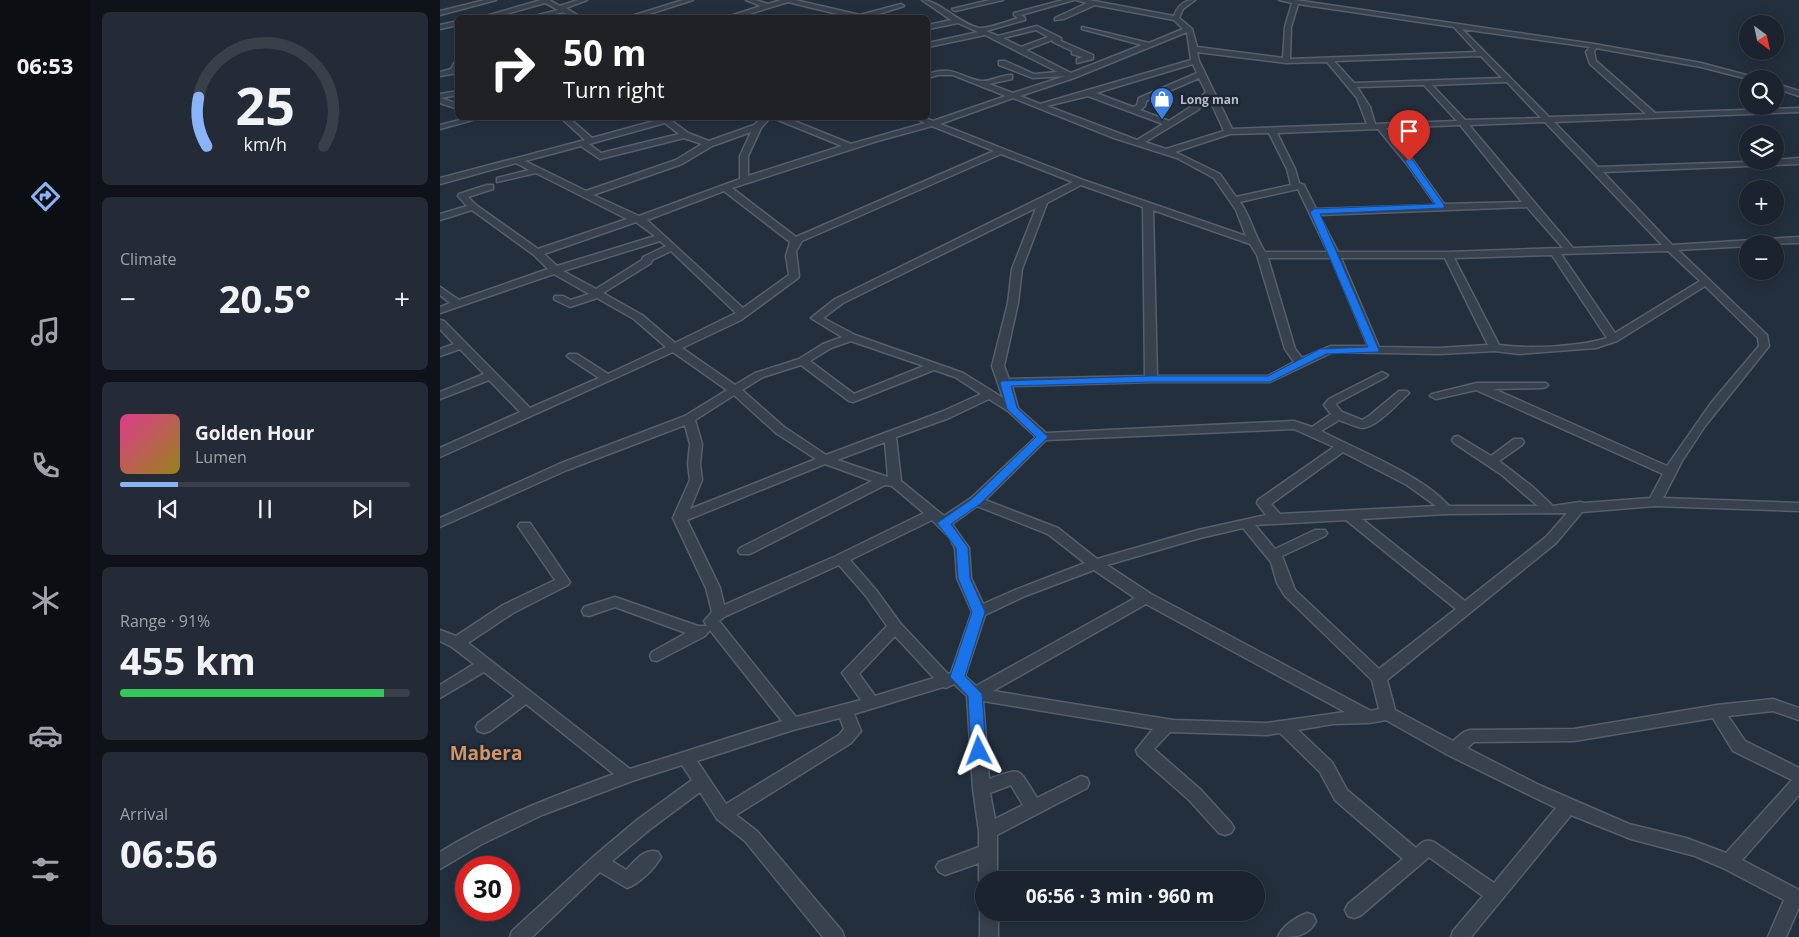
<!DOCTYPE html>
<html lang="en">
<head>
<meta charset="utf-8">
<style>
	body { margin:0; font-family:"Open Sans",sans-serif; background:#242b36; color:#f1f3f6; height:100vh; display:flex; flex-direction:column; font-size:19px; white-space:nowrap }
	* { box-sizing:border-box; margin:0 }
	p { font-size:16px; color:#a0a4aa }
	.icon { flex:none; width:28px; height:28px; fill:none; stroke:currentColor; stroke-width:2; stroke-linecap:round; stroke-linejoin:round }
	.map { position:relative; flex:1; overflow:hidden }
	.sheet { display:flex; flex-direction:column; gap:12px; padding:12px; background:#0f1319; width:350px }
	.sheet>* { flex:none }
	.top-card { position:absolute; left:15px; top:15px; width:475px; height:105px; border-radius:8px; box-shadow:0 2px 12px #0003,0 0 0 1px #39404a; background:#202124; color:#fff; overflow:hidden }
	.needle { width:32px; rotate:147deg }
	.fabs { position:absolute; left:1299px; top:15px; display:grid; gap:10px }
	.fabs a { display:grid; place-items:center; width:45px; height:45px; border-radius:50%; background:#1b232e; box-shadow:0 2px 12px #0003,0 0 0 1px #39404a; font-size:25px }
	.speed { position:absolute; left:15px; top:856px; display:flex; gap:10px; font-size:25px; font-weight:700; text-align:center }
	.speed>* { display:grid; place-content:center; width:65px; height:65px; border-radius:50%; background:#1b232e; box-shadow:0 2px 12px #0003,0 0 0 1px #39404a; line-height:1 }
	.speed .limit { border:8px solid #d22; background:#fff; color:#111 }
	.pin { position:absolute; display:grid; place-items:center; width:42px; height:42px; color:#fff; margin:-51px -21px; border-radius:50% 50% 50% 0; rotate:-45deg; box-shadow:0 0 5px #0007 }
	.pin .icon { rotate:45deg }
	.me { position:absolute; width:55px; margin:-28px; rotate:357deg; stroke-linejoin:round; filter:drop-shadow(0 0 4px #0008) }
	.turn { display:flex; align-items:center; gap:18px; height:105px; padding:0 25px; font-size:22px }
	.turn .icon { width:65px; height:65px; stroke-width:2.5 }
	.turn b { display:block; font-size:35px; line-height:42px }
	.big { font-size:38px; font-weight:700; line-height:1.1 }
	.sheet .tile { flex:1; display:flex; flex-direction:column; justify-content:center; gap:8px; min-width:0; padding:0 18px; border-radius:8px; background:#242b36 }
	.sheet .dial { align-items:center; gap:0 }
	.dial svg { height:130px; overflow:visible; fill:none; stroke:#39404a; stroke-width:7; stroke-linecap:round; text-anchor:middle }
	.dial text { fill:#f1f3f6; stroke:none }
	.song { display:flex; align-items:center; gap:15px }
	.cover { width:60px; height:60px; border-radius:8px; background:linear-gradient(135deg,hsl(330 70% 55%),hsl(50 70% 35%)) }
	.played { height:5px; border-radius:2px; background:linear-gradient(90deg,#8ab4f8 20%,#39404a 20%) }
	.keys { display:flex; justify-content:space-around; direction:ltr }
	.heat { display:flex; justify-content:space-between; align-items:center; font-size:28px; direction:ltr }
	.charge { height:8px; border-radius:4px; background:linear-gradient(90deg,#34c759 91%,#39404a 0) }
	.trip { position:absolute; left:535px; top:871px; width:290px; height:50px; border-radius:25px; background:#1b232e; box-shadow:0 2px 12px #0003,0 0 0 1px #39404a; font-weight:700; line-height:50px; text-align:center }
	main { display:flex; flex:1; min-height:0 }
	.tab-bar { display:flex; flex-direction:column; width:90px; justify-content:space-around; align-items:center; background:#0b0e12; color:#a0a4aa }
	.tab-bar .icon { width:35px; height:35px }
	.tab-bar .on { color:#8ab4f8 }
	.tab-bar b { font-size:22px; color:#f1f3f6 }
	.map>svg:first-child { display:block }
</style>
</head>
<body>
<main>
<nav class="tab-bar">
<b>06:53</b>
<svg class="icon on" aria-label="directions" viewBox="0 0 24 24"><path d="M12 3l9 9-9 9-9-9zM9 14v-3h6M13 9l2 2-2 2"/></svg>
<svg class="icon" aria-label="music" viewBox="0 0 24 24"><path d="M9 18V5l10-2v13"/><circle cx="6" cy="18" r="3"/><circle cx="16" cy="16" r="3"/></svg>
<svg class="icon" aria-label="phone" viewBox="0 0 24 24"><path d="M5 4h4l2 5-3 2q2 4 5 5l2-3 5 2v4C11 20 4 13 5 4z"/></svg>
<svg class="icon" aria-label="climate" viewBox="0 0 24 24"><path d="M12 3v18M4 7l16 10M4 17L20 7"/></svg>
<svg class="icon" aria-label="car" viewBox="0 0 24 24"><path d="M5 17H2v-5l4-1 3-4h7l3 4 3 1v5h-3M9 17h6M6 11h13"/><circle cx="7" cy="17" r="2"/><circle cx="17" cy="17" r="2"/></svg>
<svg class="icon" aria-label="filters" viewBox="0 0 24 24"><path d="M4 7h16M4 17h16"/><circle cx="9" cy="7" r="2"/><circle cx="15" cy="17" r="2"/></svg>
</nav>
<section class="sheet">
<div class="tile dial"><svg viewBox="0 0 100 80">
<path d="M14 69A42 42 0 1 1 86 69"/>
<path d="M14 69A42 42 0 0 1 9 39" stroke="#8ab4f8"/>
<text x="50" y="56" font-size="32" font-weight="700">25</text>
<text x="50" y="72" font-size="11">km/h</text>
</svg></div>
<div class="tile"><p>Climate</p>
<div class="heat"><a>−</a><b class="big">20.5°</b><a>+</a></div>
</div>
<div class="tile">
<div class="song"><i class="cover"></i><div><b>Golden Hour</b><p>Lumen</p></div></div>
<div class="played"></div>
<div class="keys"><svg class="icon" aria-label="previous" viewBox="0 0 24 24"><path d="M18 5L8 12l10 7zM5 5v14"/></svg><svg class="icon" aria-label="pause" viewBox="0 0 24 24"><path d="M8 5v14M16 5v14"/></svg><svg class="icon" aria-label="next" viewBox="0 0 24 24"><path d="M6 5l10 7-10 7zM19 5v14"/></svg></div>
</div>
<div class="tile"><p>Range · 91%</p><b class="big">455 km</b><div class="charge"></div></div>
<div class="tile"><p>Arrival</p><b class="big">06:56</b></div>
</section>
<div class="map">
<svg width="1359" height="937" viewBox="0 0 1359 937">
	<rect width="100%" height="100%" fill="#242f3e"/>
	<g fill="none" stroke-linecap="round" stroke-linejoin="round">
		<g stroke="#565f6c" stroke-width="3">
			<path id="minor" d="M45,0H56L0,15V11Z
				M101,0H109L120,6L138,0H147L126,8L142,18H133L123,12L101,18H87L118,10L105,3L52,18H39Z
				M243,0H253L197,18H185Z
				M306,0H316L328,4L341,0H355L420,15L461,4L464,6L426,18H414L348,2L296,18H284L321,6Z
				M482,0C498,0 520,24 539,28C547,29 569,21 578,18L574,15V13L623,0H634L581,15L585,18V20L546,31L558,36L597,26L621,38V41L653,55V59L637,63V59L643,57L632,54V51L613,42L612,40L586,50L631,73L702,45L642,29V27L709,43L743,29L734,20L655,5L624,19L615,20V18L647,3L636,0H649L734,16C738,5 744,0 755,0L743,9L739,18L752,29L757,47L843,58L845,27L852,3L839,0H855L1154,44L1261,63L1321,79H1308L1261,67L1156,48L1154,52L1156,61L1215,113L1359,108V112L1114,122L1158,167L1335,161V160L1359,158V164L1163,172L1232,245L1359,237V243L1308,244V246L1238,250L1327,335L1329,346L1265,426L1242,461L1223,498L1359,503V511L1215,506L1142,512L1116,543L947,680L955,710L1013,741L1024,732L1030,730L1134,729L1277,705L1333,699L1359,708V720L1333,711L1288,716L1305,741L1359,768V795L1302,860L1359,890V907L1346,937H1328L1344,900L1283,868L1255,856L1191,839L1131,815L1031,937H1011L1013,931L1043,896L989,857L920,916L914,918L908,916L905,910L908,904L963,859L895,800L880,772L840,733L827,735L730,732L714,749L761,790L791,823L794,828L791,833L785,835L779,833L749,800L698,755L696,750L713,729L543,701L549,779C584,767 577,767 597,798L641,776L647,778L649,783L647,788L557,835V880H544V886H542L539,880V863L505,875L499,872L496,867L499,862L539,847V831L533,789L527,696L514,684L506,688L503,687L414,714L421,731L411,743L296,815L317,831L402,931L404,937H383L305,841L277,819L260,792L209,830L172,861L186,870C195,861 205,847 218,852L221,857C215,868 199,884 187,888L160,872L92,937H70L72,931L153,857L197,820L252,780L242,765L192,781L102,815L42,844L0,869V852C55,818 114,796 174,774L86,704L50,731L44,733L38,731L36,727L38,723L75,696L44,672L0,698V685L34,664L12,647L0,641V630L16,636L63,605L115,580L78,526L80,523H90L130,582L128,585L73,613L28,643L190,769L342,721L270,630L265,636L217,661L212,660L210,656L212,652L246,633L175,607L149,616L144,615L142,611L144,607L175,597L258,626H267L264,621L272,612L266,588L233,518L250,480L248,464L250,444L245,425L127,470L0,527V518L119,464L245,416L287,390L233,352L0,457V448L80,412L49,380L0,399V392L44,374L20,349L0,356V349L14,344L0,329V320L4,321L90,408L159,378L129,358L127,356L129,354H137L168,374L226,347L194,319L157,298L130,307L115,300L114,298L115,296H123L131,300L149,294L114,274L0,313V307L10,303L0,295V287L19,300L108,269L94,255L32,210L0,220V214L27,206L18,196L19,194L47,185H53V189L28,197L36,205L98,249L187,219L96,173L57,182V178L89,170L76,163L0,184V178L145,140L121,118H129L152,138L225,118H236L232,121L248,133L269,141L314,125L322,118H330L321,128L308,156V176L402,146L338,120L337,118H347L411,144L485,123L475,118H485L493,121L566,96L513,75H498L488,78V74C515,65 518,77 541,81C551,82 562,74 572,75V79L549,84L573,93L625,76L593,78L559,65V61H565L594,74L618,72L545,35L488,47V43L538,32L518,23L488,29V25L511,20ZM858,4L1014,27L1037,52L850,59L851,27ZM1022,29L1150,47L1146,52L1150,64L1206,114L1109,117ZM596,30L608,37L581,47L563,38ZM747,32L751,60L600,104L580,96L634,78ZM757,52L846,63L887,62L917,98L927,124L792,129L759,61ZM1041,56L1062,78L914,83L894,61ZM753,64L757,73L699,98L697,105L693,107L656,93ZM759,78L766,92L752,106L729,121L700,110L705,106L706,101ZM1067,82L1101,118L1025,120L992,85ZM984,85L1017,121L935,124L930,107L917,87ZM648,96L723,124L697,140L607,106ZM573,98L674,138L737,158L774,178L796,210L806,236L643,180L500,124ZM769,98L784,131L726,149L705,142L758,110ZM1105,122L1222,245L1133,248L1029,125ZM225,123L239,134L161,153L149,144ZM1021,125V126L1082,202L1004,204L972,159L946,128ZM492,126L554,151L356,237L292,188L434,142ZM938,129L966,163L996,205L876,209L864,185L859,183L855,169L837,133ZM311,132L300,156V179L199,216L153,195L242,164L272,146ZM829,133L847,169L851,185L796,197L780,174L735,152L790,134ZM244,138L262,144L236,160L146,191L85,161L141,146L160,159ZM561,154L633,182L395,299L371,318L402,337L383,344L359,359L315,373L295,385L242,348L301,320L358,278L359,276L356,251L362,241ZM641,185L703,207L705,376L569,379L564,366L578,303L582,269L607,203ZM858,189L888,252H825C814,236 811,217 800,202ZM284,191L350,242L346,256L349,275L303,308L207,220ZM1087,207L1123,248L1008,252H898L879,215ZM596,208L572,269L568,303L552,366L563,398L523,373L415,335L383,318L403,303ZM713,210L810,244L817,255L845,349L854,362L828,376H717ZM196,222L215,236L117,266L104,254ZM220,241L226,246L203,257L202,260L156,289L123,271ZM231,251L296,313L235,343L202,315L163,293L211,263L212,260ZM1228,251L1260,281L1175,333L1121,254ZM1112,255L1167,338C1139,347 1088,349 1059,345L1014,258ZM828,258H891L928,346H891L862,358L855,349ZM901,258H1005L1048,345L999,348L939,347ZM1265,286L1318,338L1319,346L1271,403L1227,466L1054,389L1102,388L1106,387L1108,385L1106,383H1037L992,394L990,396L996,399L1036,390L1223,474L1210,498L1145,503L1140,502L1113,506L1093,487L1059,461L1082,445L1084,442L1082,439H1074L1051,456L1018,436L1014,437L1012,440L1014,443L1062,475L1098,506H1009C982,475 919,451 881,431L899,420C906,422 915,427 922,428C936,428 957,404 967,395L969,393L967,391H959L929,416L922,420L902,412L896,405L897,403L946,377L948,375L942,372L889,399L884,405L891,414L872,427L854,421L606,433L578,408L572,386L711,382H830L893,352L999,354L1055,351L1079,354L1156,348L1177,341ZM411,341L484,366L414,394L370,361L391,348ZM361,365L409,401L413,402L494,370L515,377L541,394L501,412L386,455L344,427L302,390L323,377ZM294,395L336,433L376,459L250,509L262,480L260,464L262,444L255,420ZM549,399L568,411L596,437L531,498L504,516L461,481L456,437L509,418ZM854,429L894,447L818,500L817,503L826,515L758,530L657,559L618,528L545,500L606,440ZM445,442L448,477L397,460ZM903,452L967,485L996,506L840,514L831,504ZM385,464L432,481L300,548L298,551L300,554H310L445,485L452,486L484,513L396,556L284,605L280,588L247,520ZM537,506L608,534L645,563L575,590L543,604L531,578L529,548L512,524ZM1127,513L1106,537L1025,601L922,519L1006,514ZM492,520L510,538L515,548L517,578L532,612L511,673L508,674L460,623L436,590L410,560ZM906,520L1016,609L939,669L855,590L842,556L885,536L887,533L885,530H875L835,549L815,525ZM803,528L831,562L837,583L845,596L932,680L939,709L931,711L711,594L667,565L760,538ZM399,565L426,596L447,626L402,673L421,700L356,717L279,621L284,617ZM654,570L695,598L536,686L525,676L545,615L585,596ZM706,604L905,712L827,723L733,720L553,691ZM455,636L494,678L435,696L419,674ZM400,718L404,729L399,735L286,804L257,761L353,730ZM1273,718L1293,751L1352,780L1286,853L1246,838L1189,824L1099,785L1027,748L1034,742L1134,741ZM946,720L1008,755L1116,808L1054,883L994,842C985,839 982,842 976,848L907,790L892,762L858,730L893,724L929,723ZM571,785L583,805L555,819L550,793Z
				M550,0H563L515,11L512,9Z
				M18,21V25L0,29V25Z
				M15,62H18L17,73L0,76V72L11,69Z
				M1335,83L1359,91V96L1335,88Z
				M18,91V95L1,98L18,104V109L0,103V94Z
				M28,118H40L0,129V125Z
				M543,906L544,912H558V937H540V912Z
				M867,913L873,915L876,921C868,937 854,937 838,937C842,926 856,917 867,913Z"/>
		</g>
		<use href="#minor" fill="#38414e" fill-rule="evenodd"/>
	</g>
	<path fill="#1a73e8" stroke="#114b97" d="M969,158L972,159L1004,205V208L880,214L939,350L938,352L886,354L830,382H711L571,386L577,408L608,437L540,504L511,524L528,548L530,578L545,612L525,676L542,694L546,751L544,755L539,757L533,755L531,751L528,696L510,677L532,612L518,578L516,548L497,523L532,499L596,437L567,409L560,383L562,381L711,376H828L880,349L928,347L870,212L874,209L995,204L965,161Z"/>
	<defs>
		<g id="shop-pin" transform="scale(1.25)"><path d="M0 17L-7.5 6A9.5 9.5 0 1 1 7.5 6Z" fill="#3f7fe0" stroke="#1d2633"/><path d="M-5-2.5h2.3a2.7 3.5 0 0 1 5.4 0H5L5.5 6h-11ZM-1.5-2.5h3a1.5 2.3 0 0 0-3 0Z" fill="#fff"/></g>
	</defs>
	<g fill-rule="evenodd">
		<use href="#shop-pin" x="722" y="99"/>
	</g>
	<g text-anchor="middle" dominant-baseline="central" stroke-width="5" stroke-linejoin="round" paint-order="stroke">
		<g font-size="12" font-weight="bold" fill="#b4bcc9" stroke="#1d2633" text-anchor="start">
			<text x="740" y="99">Long man</text>
		</g>
		<g font-size="19" font-weight="bold" fill="#d59563" stroke="#1d2633">
			<text x="46" y="753">Mabera</text>
		</g>
	</g>
</svg>
<div class="fabs">
<a><svg class="needle" viewBox="-14 -14 28 28"><path d="M0-13l5 13h-10z" fill="#e53935"/><path d="M0 13l5-13h-10z" fill="#a0a4aa"/></svg></a>
<a><svg class="icon" aria-label="search" viewBox="0 0 24 24"><circle cx="10" cy="10" r="6"/><path d="M15 15l6 6"/></svg></a>
<a><svg class="icon" aria-label="layers" viewBox="0 0 24 24"><path d="M12 4l9 5-9 5-9-5zM3 14l9 5 9-5"/></svg></a>
<a>+</a>
<a>−</a>
</div>
<div class="speed"><div class="limit">30</div></div>
<div class="pin" style="left:969px;top:161px;background:#d93025"><svg class="icon" aria-label="arrive" viewBox="0 0 24 24"><path d="M6 21V4h12l-3 4 3 4H6"/></svg></div>
<svg class="me" style="left:539px;top:751px" viewBox="-20 -20 40 40"><path d="M0-17L14 15 0 8-14 15z" fill="#1a73e8" stroke="#fff" stroke-width="4"/></svg>
<div class="trip">06:56 · 3 min · 960 m</div>
<div class="top-card">
<div class="turn"><svg class="icon" aria-label="right" viewBox="0 0 24 24"><path d="M7 20v-9h11M14 6l5 5-5 5"/></svg><div><b>50 m</b>Turn right</div></div>
</div>
</div>
</main>
</body>
</html>
